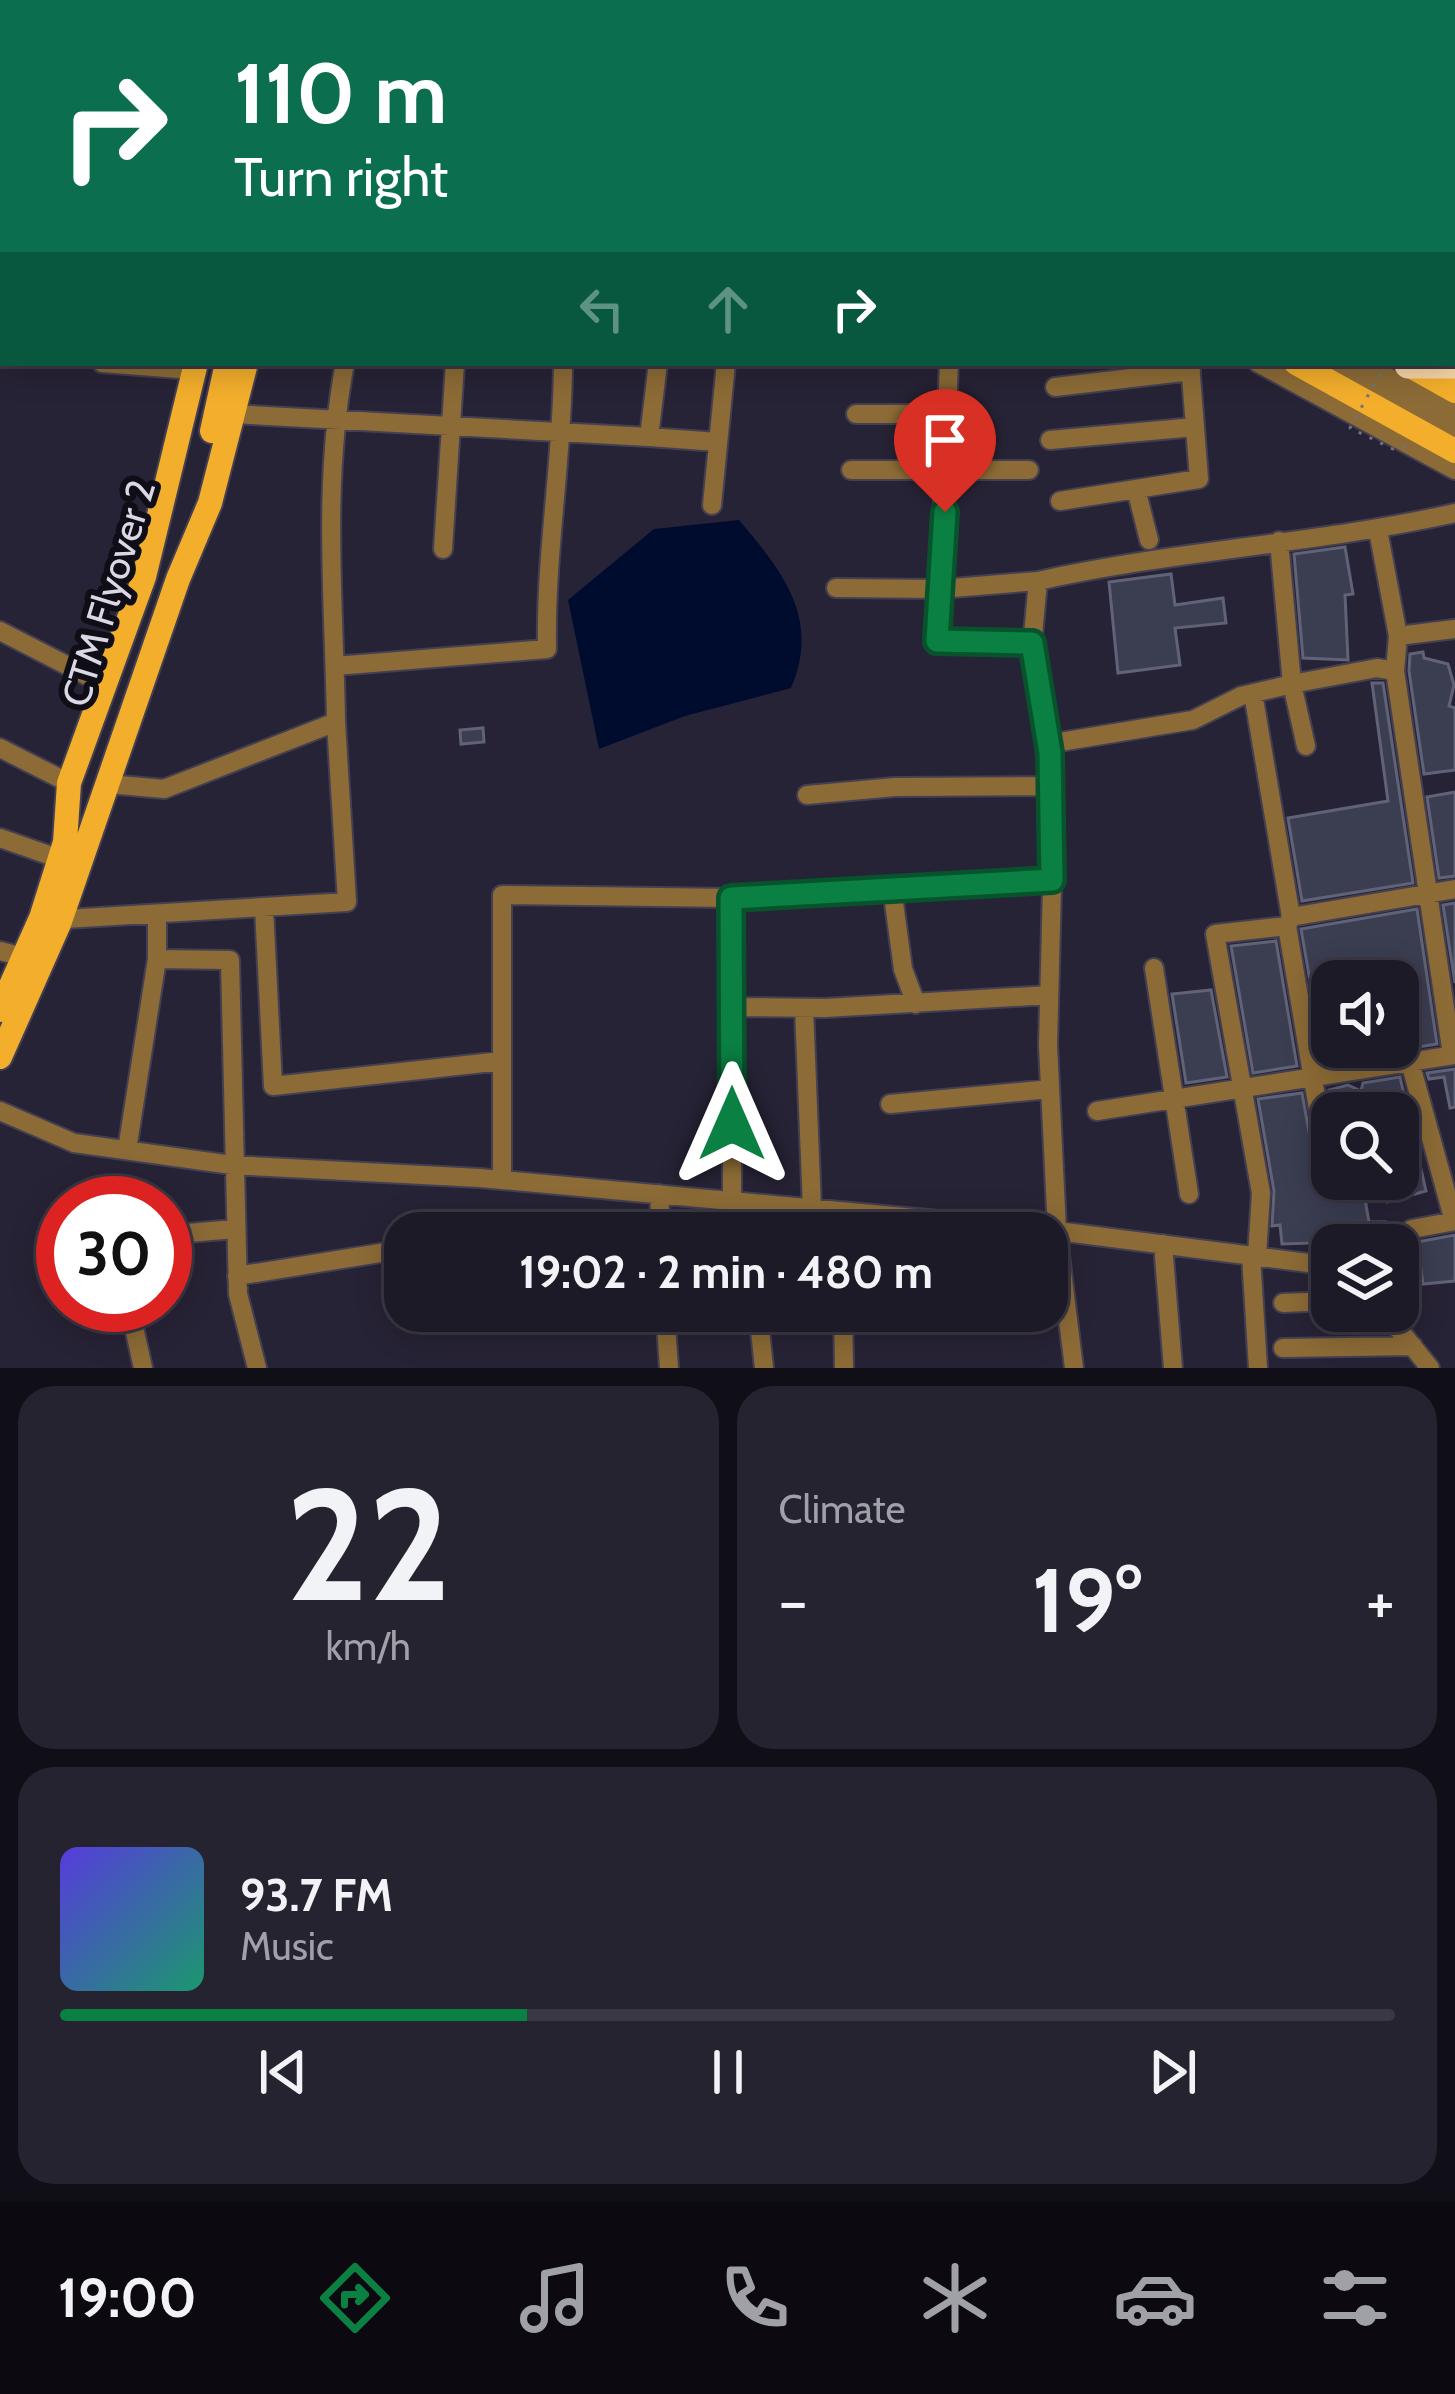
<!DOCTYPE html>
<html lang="en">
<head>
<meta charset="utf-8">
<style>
	body { margin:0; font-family:Cabin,sans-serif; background:#252330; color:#f1f3f6; height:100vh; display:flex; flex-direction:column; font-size:45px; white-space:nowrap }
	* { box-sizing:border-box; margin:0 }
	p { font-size:39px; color:#a0a1a8 }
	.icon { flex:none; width:66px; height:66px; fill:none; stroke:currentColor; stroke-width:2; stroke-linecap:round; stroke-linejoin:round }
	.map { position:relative; height:1368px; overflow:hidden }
	.panel { display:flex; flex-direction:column; gap:18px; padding:18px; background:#100e16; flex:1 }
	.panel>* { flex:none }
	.top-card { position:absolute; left:0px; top:0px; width:1455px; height:366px; box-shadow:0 6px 30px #0003,0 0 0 3px #3b3845; background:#0b6e4f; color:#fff; overflow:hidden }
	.buttons { position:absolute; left:1311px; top:960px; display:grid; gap:24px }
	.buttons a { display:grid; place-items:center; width:108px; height:108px; border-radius:24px; background:#1d1a28; box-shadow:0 6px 30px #0003,0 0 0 3px #3b3845; font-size:60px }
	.speed { position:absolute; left:36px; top:1176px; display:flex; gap:24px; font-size:60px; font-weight:700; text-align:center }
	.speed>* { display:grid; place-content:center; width:156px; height:156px; border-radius:50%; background:#1d1a28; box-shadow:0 6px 30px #0003,0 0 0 3px #3b3845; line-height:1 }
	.speed .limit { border:18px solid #d22; background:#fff; color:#111 }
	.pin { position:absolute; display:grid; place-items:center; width:102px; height:102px; color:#fff; margin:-123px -51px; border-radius:50% 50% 50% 0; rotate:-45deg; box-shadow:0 0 12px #0007 }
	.pin .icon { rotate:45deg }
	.me { position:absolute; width:132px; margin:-66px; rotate:0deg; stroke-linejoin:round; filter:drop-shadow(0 0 9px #0008) }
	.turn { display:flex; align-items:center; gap:42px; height:252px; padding:0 36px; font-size:54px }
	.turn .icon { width:156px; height:156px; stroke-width:2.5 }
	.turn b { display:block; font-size:84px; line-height:102px }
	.lanes { display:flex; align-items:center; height:114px; padding:0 36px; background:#0003; justify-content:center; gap:60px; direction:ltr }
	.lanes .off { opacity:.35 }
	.big { font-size:90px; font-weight:800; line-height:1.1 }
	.panel .card { flex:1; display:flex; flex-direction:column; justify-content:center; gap:18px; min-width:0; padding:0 42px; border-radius:36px; background:#252330 }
	.panel .dial { align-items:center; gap:0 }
	.dial b { font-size:156px; line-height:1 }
	.song { display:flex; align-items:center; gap:36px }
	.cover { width:144px; height:144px; border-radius:18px; background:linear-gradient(135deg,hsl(250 70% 55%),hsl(160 70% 35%)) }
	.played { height:12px; border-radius:6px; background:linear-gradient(90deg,#0b8043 35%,#3b3845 35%) }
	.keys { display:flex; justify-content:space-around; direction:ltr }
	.heat { display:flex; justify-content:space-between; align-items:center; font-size:66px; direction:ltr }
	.panel .tiles { flex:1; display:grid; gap:18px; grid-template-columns:1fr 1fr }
	.card:last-child { grid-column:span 2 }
	.trip { position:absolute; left:384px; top:1212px; width:684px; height:120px; border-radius:36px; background:#1d1a28; box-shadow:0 6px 30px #0003,0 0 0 3px #3b3845; font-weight:800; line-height:120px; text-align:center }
	.tab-bar { display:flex; height:192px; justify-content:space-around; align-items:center; background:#0c0a10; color:#a0a1a8 }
	.tab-bar .icon { width:84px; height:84px }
	.tab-bar .active { color:#0b8043 }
	.tab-bar b { font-size:54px; color:#f1f3f6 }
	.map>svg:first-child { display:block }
</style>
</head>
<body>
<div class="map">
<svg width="1455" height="1368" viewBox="0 0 1455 1368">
	<rect width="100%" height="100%" fill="#272336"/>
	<path fill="#000c2e" d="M739,520C782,571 821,618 791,688L685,716L599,749L568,600L654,529Z"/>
	<path fill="#3b3d51" stroke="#606278" stroke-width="3" fill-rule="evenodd" d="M1345,547L1353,594L1345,595L1348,660L1303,658L1294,554Z
		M1171,574L1175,605L1223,598L1226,623L1175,628L1180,665L1118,673L1109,582Z
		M1423,652L1424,658L1448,664L1454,685L1449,706L1455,708V770L1424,774L1409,671L1410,654Z
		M1372,683H1383L1413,883L1302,901L1288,818L1388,801Z
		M483,728L484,742L461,744L460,730Z
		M1455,792V876L1439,878L1427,797Z
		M1455,903V983L1443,905Z
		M1417,909L1437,1044L1324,1062L1301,929ZM1332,981H1398V1047H1332Z
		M1276,941L1297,1066L1253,1073L1231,946Z
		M1211,990L1227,1077L1186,1083L1172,994Z
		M1455,1069V1107L1450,1108L1444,1077L1429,1079L1427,1073Z
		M1400,1077L1426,1191L1387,1202L1363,1182L1398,1179V1110L1370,1113L1356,1102L1355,1113H1332L1329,1090L1348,1085L1361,1091L1363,1083Z
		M1302,1093L1320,1193L1334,1198L1344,1187L1362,1182L1369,1222H1386L1390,1227L1374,1241L1282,1244L1280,1225L1272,1226L1274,1191L1258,1099Z
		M1455,1235V1281L1423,1284L1417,1242Z"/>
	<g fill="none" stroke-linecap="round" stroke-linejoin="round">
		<g stroke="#444052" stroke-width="22">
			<path id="minor" d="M478,0L486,3
				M601,0L609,3
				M778,0L784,3
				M1104,0L1105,3
				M137,3V0
				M1409,3L1418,0
				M1452,8L1455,7
				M1452,47L1455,58
				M0,87H3
				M0,101H3
				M0,145H3
				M0,180L3,181
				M1452,268L1455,264
				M1452,338L1455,337
				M0,356H3
				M102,363L193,370
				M949,363L937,641L1032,643
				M1258,363L1455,470
				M1337,363L1455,429
				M1359,363L1455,410
				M1055,387L1191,371
				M233,414L649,437L658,363
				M856,414H948
				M649,437L718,442
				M1050,440L1195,427
				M851,470H1029
				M1060,501L1136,489
				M712,505L726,363
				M1378,530L1398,636L1455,629
				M1149,540L1136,489L1199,479L1190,363
				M1279,541L1292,684L1306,746
				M443,549L455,363
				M836,588L940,589L1038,581
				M0,631L105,685
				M1398,636L1395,671L1452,1055
				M335,666L547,649C545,553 563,459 563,363
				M1253,693L1291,917
				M1048,744L1193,720L1241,696L1292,684L1377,668L1395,671
				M0,748L69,783
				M108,784L164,789L336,722C334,600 322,483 345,363
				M807,795L895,787L1047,786
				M0,838L60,859
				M892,888L903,969L916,1004
				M264,908L273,1086L502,1061
				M157,916V959L230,960L238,1294L257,1368
				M48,920L347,902L336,722
				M0,951L32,959
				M1154,968L1189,1194
				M732,1007L825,1008L1049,995
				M804,1008L812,1208
				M1410,1062L1454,1221
				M890,1104L1050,1089
				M0,1111L74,1143L232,1165L480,1178L1057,1231L1332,1266
				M1097,1111L1455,1055
				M127,1150L157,959
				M502,1180V895L732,898
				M1331,1185L1287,926L1291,917L1455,889
				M659,1194L661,1233
				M732,1201V898L1052,880
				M748,1203L751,1233
				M165,1235L235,1229
				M1163,1244L1173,1368
				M1387,1245L1412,1229L1455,1221
				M1251,1256L1258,1368
				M1257,1256L1261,1193L1215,934L1287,926
				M237,1276L405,1249
				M1283,1303L1332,1301
				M129,1305L143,1368
				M665,1311L669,1368
				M758,1311L764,1368
				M843,1311L844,1368
				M1384,1311L1430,1368
				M1283,1348L1413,1346
				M1074,1368L1057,1231L1048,1045L1053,846L1047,786L1050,753L1031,657L1038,581C1176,550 1317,544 1455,513"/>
		</g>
		<g stroke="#444052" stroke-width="28">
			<path id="major" d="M540,0L550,3
				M673,0L681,3
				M746,0L753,3
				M353,3L355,0
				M379,3L380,0
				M400,3L401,0
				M1296,363L1455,451
				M1407,364L1455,391
				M212,431L227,363
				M0,1010L41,918L65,842L69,783L144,577L196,363
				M0,1057L59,924L178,579L210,503L246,363"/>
		</g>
		<g stroke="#444052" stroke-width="32">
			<path id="highway" d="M1408,365H1455"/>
		</g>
		<use href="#minor" stroke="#8c6b36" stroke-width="18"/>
		<use href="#major" stroke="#f3ae2c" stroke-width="24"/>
		<use href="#highway" stroke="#f6d5a5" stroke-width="27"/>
		<path stroke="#747182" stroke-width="3" stroke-dasharray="3 9" stroke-linecap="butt" d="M1386,363L1350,428L1393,449L1412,446"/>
	</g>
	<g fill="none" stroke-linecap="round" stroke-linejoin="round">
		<g stroke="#07532c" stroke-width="30">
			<path id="route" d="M732,1124L731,898L1052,880L1050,753L1032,643L937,641L945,512"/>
		</g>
		<use href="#route" stroke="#0b8043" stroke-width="21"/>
	</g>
	<g text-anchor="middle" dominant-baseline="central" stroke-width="12" stroke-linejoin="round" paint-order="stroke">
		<g font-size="39" fill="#dad8e5" stroke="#0f0e16">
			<text transform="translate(108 593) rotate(-73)">CTM Flyover 2</text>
		</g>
	</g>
</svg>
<div class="buttons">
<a><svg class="icon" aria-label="sound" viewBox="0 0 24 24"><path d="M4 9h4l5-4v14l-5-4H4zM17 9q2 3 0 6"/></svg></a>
<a><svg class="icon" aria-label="search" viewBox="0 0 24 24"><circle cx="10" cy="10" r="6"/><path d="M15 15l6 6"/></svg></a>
<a><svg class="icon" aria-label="layers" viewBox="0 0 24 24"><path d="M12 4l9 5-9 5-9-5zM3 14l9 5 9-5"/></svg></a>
</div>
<div class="speed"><div class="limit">30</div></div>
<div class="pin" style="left:945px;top:512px;background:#d93025"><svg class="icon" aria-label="arrive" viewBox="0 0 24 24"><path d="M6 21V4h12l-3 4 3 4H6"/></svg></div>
<svg class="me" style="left:732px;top:1124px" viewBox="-20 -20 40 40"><path d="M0-17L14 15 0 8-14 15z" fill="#0b8043" stroke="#fff" stroke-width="4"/></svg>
<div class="trip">19:02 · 2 min · 480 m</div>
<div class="top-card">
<div class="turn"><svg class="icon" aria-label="right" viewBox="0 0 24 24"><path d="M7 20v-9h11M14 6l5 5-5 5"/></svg><div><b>110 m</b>Turn right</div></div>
<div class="lanes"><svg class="icon off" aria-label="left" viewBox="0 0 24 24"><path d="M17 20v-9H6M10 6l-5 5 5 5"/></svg><svg class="icon off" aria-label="ahead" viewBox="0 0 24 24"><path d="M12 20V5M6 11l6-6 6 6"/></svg><svg class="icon" aria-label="right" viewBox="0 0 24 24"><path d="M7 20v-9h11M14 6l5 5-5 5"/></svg></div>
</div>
</div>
<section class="panel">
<div class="tiles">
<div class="card dial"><b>22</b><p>km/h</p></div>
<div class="card"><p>Climate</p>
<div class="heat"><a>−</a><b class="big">19°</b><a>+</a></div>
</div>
<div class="card">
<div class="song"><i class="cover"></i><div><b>93.7 FM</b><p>Music</p></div></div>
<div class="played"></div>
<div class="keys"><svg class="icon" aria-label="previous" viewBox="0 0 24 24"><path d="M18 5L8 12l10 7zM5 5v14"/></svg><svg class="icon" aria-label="pause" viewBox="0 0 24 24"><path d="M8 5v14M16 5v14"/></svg><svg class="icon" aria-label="next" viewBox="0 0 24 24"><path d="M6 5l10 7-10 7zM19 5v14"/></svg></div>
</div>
</div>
</section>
<nav class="tab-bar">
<b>19:00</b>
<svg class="icon active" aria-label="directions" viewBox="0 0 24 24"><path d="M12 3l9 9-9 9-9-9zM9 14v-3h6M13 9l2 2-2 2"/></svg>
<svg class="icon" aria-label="music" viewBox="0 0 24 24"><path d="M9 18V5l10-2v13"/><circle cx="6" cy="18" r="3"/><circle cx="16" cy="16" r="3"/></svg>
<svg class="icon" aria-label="phone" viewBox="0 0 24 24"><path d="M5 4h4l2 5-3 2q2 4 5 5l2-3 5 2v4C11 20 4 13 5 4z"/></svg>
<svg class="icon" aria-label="climate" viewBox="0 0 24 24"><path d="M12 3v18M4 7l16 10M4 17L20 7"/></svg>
<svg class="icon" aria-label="car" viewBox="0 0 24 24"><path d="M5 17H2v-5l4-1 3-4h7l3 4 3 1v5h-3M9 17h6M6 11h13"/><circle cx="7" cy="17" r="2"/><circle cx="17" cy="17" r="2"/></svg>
<svg class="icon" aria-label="filters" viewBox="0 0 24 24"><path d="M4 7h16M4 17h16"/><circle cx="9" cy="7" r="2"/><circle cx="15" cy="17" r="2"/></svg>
</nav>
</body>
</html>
